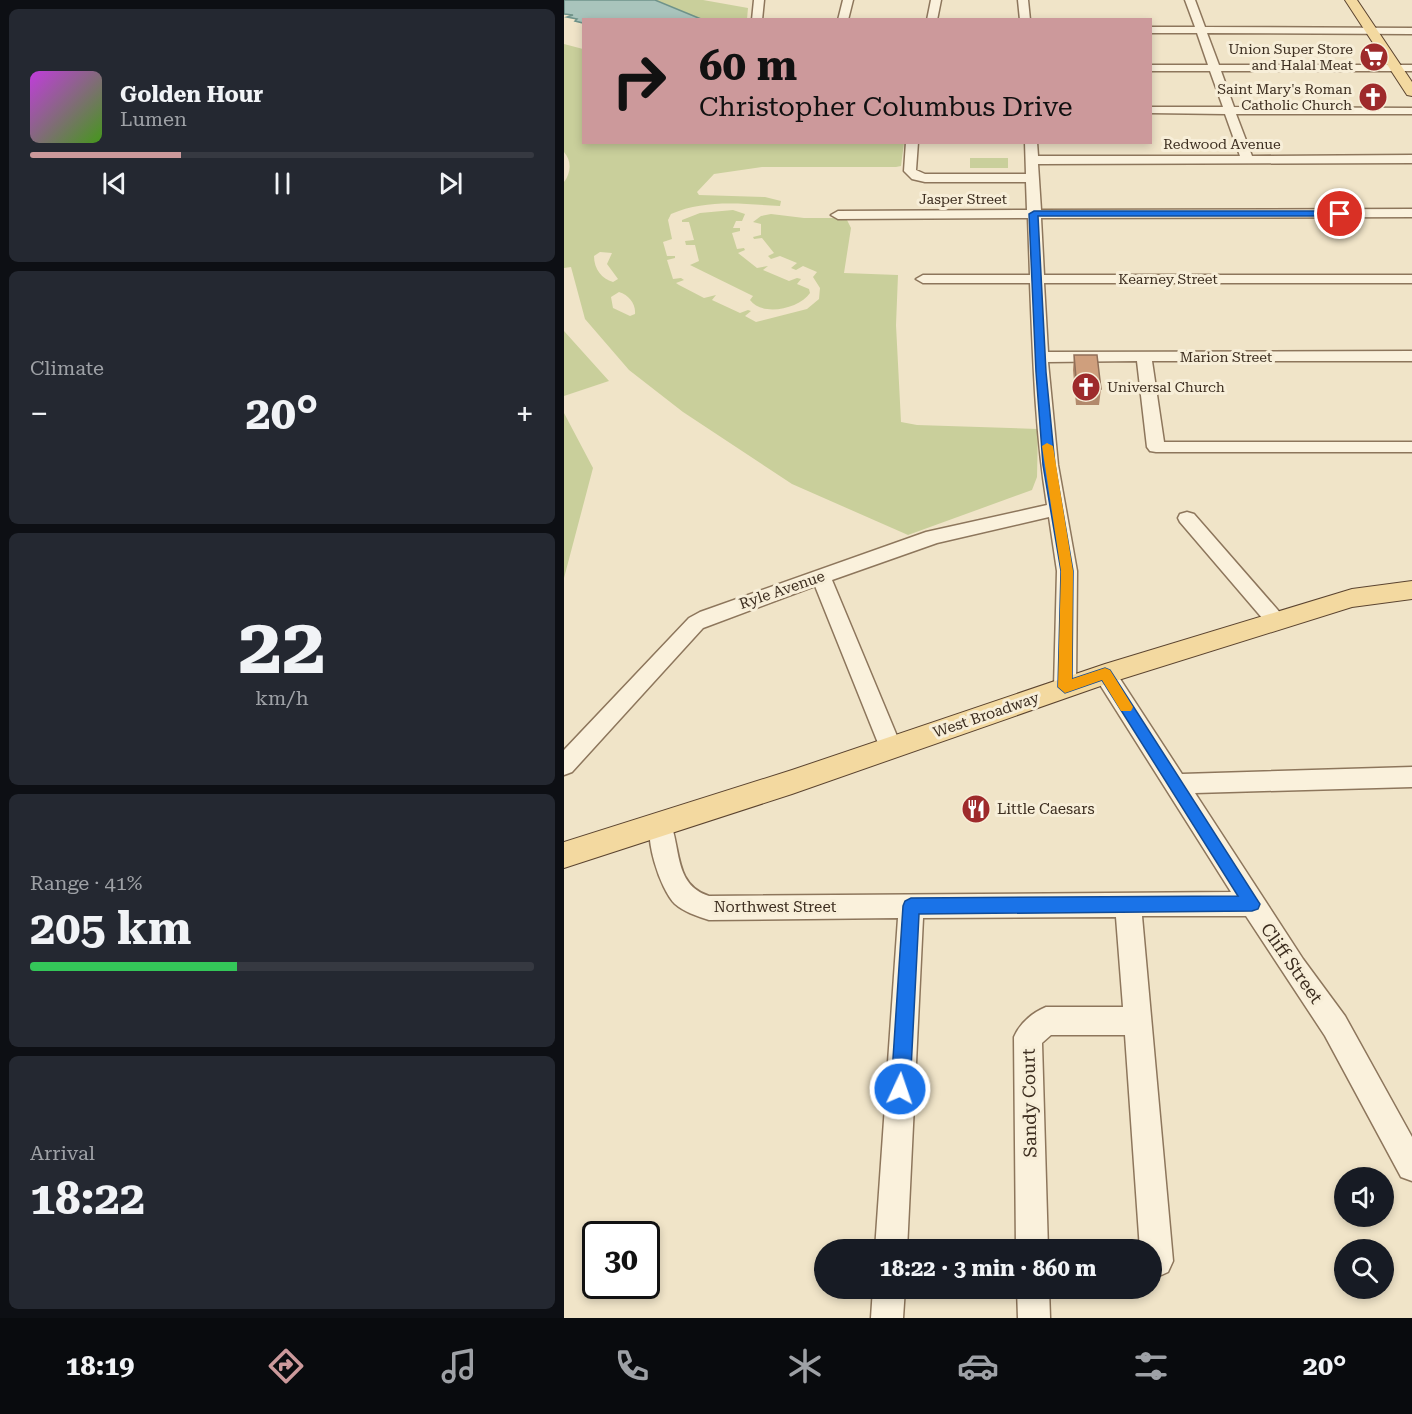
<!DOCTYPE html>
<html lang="en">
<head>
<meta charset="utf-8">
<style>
	body { margin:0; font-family:"Roboto Serif",serif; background:#242831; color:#f1f3f6; height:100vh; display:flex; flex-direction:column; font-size:22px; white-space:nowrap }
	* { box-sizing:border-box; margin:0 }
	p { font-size:20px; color:#9ea1a6 }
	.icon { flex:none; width:33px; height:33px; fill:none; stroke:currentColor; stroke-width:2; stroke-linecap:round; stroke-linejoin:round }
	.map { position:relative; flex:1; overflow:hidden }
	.panel { display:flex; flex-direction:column; gap:9px; padding:9px; background:#0d0f14; width:564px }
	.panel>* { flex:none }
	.top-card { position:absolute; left:18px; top:18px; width:570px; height:126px; border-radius:0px; box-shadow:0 3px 9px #0003; background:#cc999b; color:#111; overflow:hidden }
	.controls { position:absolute; left:770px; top:1167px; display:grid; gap:12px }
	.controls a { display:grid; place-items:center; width:60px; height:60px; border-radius:50%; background:#171b24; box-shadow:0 3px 9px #0003; font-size:30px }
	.speed { position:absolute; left:18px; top:1221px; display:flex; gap:12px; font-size:30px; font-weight:700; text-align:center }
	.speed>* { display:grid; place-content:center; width:78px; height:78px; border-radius:50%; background:#171b24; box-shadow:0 3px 9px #0003; line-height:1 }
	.speed .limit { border:3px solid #111; border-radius:9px; background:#fff; color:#111 }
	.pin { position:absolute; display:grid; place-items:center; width:51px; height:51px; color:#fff; margin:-26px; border:3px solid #fff; border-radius:50%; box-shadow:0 2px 6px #0007 }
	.me { position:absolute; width:66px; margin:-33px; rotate:3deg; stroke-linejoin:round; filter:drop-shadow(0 0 4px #0008) }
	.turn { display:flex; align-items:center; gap:21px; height:126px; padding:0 18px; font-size:27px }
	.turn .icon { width:78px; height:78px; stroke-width:2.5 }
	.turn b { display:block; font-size:42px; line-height:51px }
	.big { font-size:45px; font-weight:700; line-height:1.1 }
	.panel .card { flex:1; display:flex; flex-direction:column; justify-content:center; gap:9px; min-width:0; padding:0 21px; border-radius:9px; background:#242831 }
	.panel .dial { align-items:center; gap:0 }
	.dial b { font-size:78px; line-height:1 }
	.song { display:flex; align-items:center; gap:18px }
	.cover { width:72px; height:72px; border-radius:9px; background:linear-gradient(135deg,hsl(290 70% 55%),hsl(100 70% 35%)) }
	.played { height:6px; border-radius:3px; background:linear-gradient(90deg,#cc999b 30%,#363941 30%) }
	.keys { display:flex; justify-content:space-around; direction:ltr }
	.heat { display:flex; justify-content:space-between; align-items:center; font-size:33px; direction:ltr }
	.charge { height:9px; border-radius:4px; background:linear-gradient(90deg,#34c759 41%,#363941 0) }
	.trip { position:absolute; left:250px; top:1239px; width:348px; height:60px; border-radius:30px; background:#171b24; box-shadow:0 3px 9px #0003; font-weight:700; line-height:60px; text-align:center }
	.tabs { display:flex; height:96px; justify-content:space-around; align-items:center; background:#090b0e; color:#9ea1a6 }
	.tabs .icon { width:42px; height:42px }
	.tabs .selected { color:#cc999b }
	.tabs b { font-size:27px; color:#f1f3f6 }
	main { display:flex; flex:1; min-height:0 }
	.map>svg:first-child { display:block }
</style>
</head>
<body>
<main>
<section class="panel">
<div class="card">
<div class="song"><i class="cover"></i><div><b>Golden Hour</b><p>Lumen</p></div></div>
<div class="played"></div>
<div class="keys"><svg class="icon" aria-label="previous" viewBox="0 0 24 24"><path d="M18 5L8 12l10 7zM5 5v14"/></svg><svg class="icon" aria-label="pause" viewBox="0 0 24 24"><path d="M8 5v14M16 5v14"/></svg><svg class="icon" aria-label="next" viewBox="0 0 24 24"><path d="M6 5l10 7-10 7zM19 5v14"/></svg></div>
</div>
<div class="card"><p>Climate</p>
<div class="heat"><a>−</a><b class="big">20°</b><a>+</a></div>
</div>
<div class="card dial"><b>22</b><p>km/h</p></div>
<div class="card"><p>Range · 41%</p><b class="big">205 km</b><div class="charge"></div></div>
<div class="card"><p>Arrival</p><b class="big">18:22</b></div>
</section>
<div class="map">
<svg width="848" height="1318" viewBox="0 0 848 1318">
	<rect width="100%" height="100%" fill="#f0e4c8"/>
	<path fill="#c9cf9b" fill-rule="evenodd" d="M91,0H139L184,8L183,19H137Z
		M0,44L19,49L20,142L340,143L337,166L332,167H198L150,174L133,192L135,195L201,197L217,201L216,206C178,204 142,199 107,214L104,220L108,239L99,242L103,256H111V258L103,260L109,279L117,278L120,280L112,283L115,285L140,298L152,295L148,300L176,313L184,310L187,311L181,316L192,322L243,309L255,299L256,288L249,277L253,272L239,266L232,270L227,268L233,263L216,256L207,259L204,256L210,253L198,238L190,239L189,237L197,235V224L189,222L197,216L207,214L240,218H282L287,228L280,273L334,275L332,325L337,422L353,425L474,429L473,477L468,490L344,535L228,484L119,412L65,370L21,319L7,267L0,268V182C7,173 8,161 0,152ZM36,252L48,253L43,264L54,279L49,282C38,279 30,269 30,256ZM55,292C65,295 72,304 71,314L66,316L49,308L47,297Z
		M406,158H444V168H406Z
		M169,210L181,214L178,221H172L169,228H176V231L168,233L173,249L180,248L181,250L174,253L193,268L204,266L199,270L225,281L233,278L237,279L233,284L245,289L246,293C235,309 198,317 186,300L189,296L126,265L135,261L131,245H122L121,241L130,240L125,222H118V220L136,213Z
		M0,331L45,381L0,396Z
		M0,413L29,468L0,578Z"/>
	<path fill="#a9c4bc" stroke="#6f938a" stroke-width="1.5" d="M0,0H91L137,19L20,20L19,23L11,21L13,19L3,17L9,15L0,14Z"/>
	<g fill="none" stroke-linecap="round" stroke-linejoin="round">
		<g stroke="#8d765c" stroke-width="3">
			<path id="minor" d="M190,0H200L198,20H188Z
				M279,0H289L284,20H274Z
				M367,0H377L373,20H363Z
				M454,0H464L466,20H456Z
				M621,0H631L641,27L848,28V34L643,33L655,65H848V71H657L670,107L848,108V114H672L688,156L848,155V163L474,164L477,210L848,209V217L477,218L480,275H848V283H480L484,352L848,351V361H588L600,442H848V452H592L586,451L583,447L573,361L484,362L494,465L513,571L512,687L509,693L501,695L493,693L490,687L493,571L485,517L373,543L268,580L338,748L335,755L327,757L319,755L316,748L251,586L139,628L8,772L0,775V750L125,618L136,612L362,532L483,505C471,431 469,357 466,283H359L352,279L359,275H466L464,218L274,219L267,215L274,211L463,210L462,182H361L348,179L340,171L342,142H354L352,170L361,174H462L461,142H473L474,156H676L661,114L586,113V107H659L646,71H586V65H644L633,33H586V27H631Z
				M623,512L630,514L719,616L722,621L719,626L712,629L705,626L616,522L614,518L616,514Z
				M541,666L549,668L618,774L848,767V787L631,793L739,959L781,1016L848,1137V1181L837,1177L761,1036L682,916H578L609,1261L604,1272L593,1277L588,1275V1250H576L561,1035H487L478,1043L484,1250H452L450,1037C456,1023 468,1013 482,1007H559L552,917L359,918L343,1250H311L334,918L145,920C133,916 120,912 111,904C96,889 79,836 88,817L96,814L104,817C118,845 108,884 145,896L667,892L533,680L530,674L533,668Z
				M309,1288H341L339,1318H307Z
				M453,1288H485L486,1318H454Z"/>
		</g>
		<g stroke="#5b4430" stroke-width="2">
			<path id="major" d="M781,0H793L848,82V96L843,95Z
				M848,581V599L788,607L548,682L228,794L0,868V842L228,770L541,664L788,589Z"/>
		</g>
		<use href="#minor" fill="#faf1dc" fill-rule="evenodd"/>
		<use href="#major" fill="#f3d9a0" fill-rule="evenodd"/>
	</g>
	<path fill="#b2896c" d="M510,355L537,389L535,405H512L509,370Z"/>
	<path fill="#cf9f7d" stroke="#916f58" stroke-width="1.5" d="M510,355H533L537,389H513Z"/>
	<path fill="#1a73e8" stroke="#114b97" stroke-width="1.5" d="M470,211H776L781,214L776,216H474L482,372L491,465L509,571L508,679L541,668L546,670L696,904L694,909L688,911L355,914L346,1089L343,1096L336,1098L330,1096L327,1089L339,906L341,901L347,898L674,896L538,680L501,693L494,687L497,571L479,465L472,372L465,214Z"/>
	<path fill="#f59e0b" d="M483,443L489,446L509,571L508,679L541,668L546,670L569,707L567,711H557L538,680L501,693L494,687L497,571L478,446Z"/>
	<defs>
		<g id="supermarket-disc" transform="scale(1.5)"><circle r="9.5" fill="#9e2a2b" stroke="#f7eed8"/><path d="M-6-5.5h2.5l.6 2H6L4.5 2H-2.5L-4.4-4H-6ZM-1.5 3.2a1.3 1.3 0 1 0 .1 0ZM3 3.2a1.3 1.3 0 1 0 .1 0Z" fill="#fff"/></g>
		<g id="church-disc" transform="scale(1.5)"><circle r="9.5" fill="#9e2a2b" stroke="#f7eed8"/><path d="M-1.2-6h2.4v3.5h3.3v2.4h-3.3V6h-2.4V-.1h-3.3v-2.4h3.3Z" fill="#fff"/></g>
		<g id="restaurant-disc" transform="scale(1.5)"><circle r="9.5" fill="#9e2a2b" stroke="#f7eed8"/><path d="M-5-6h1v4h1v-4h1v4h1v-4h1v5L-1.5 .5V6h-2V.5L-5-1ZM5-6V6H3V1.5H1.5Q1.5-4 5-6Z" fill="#fff"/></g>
	</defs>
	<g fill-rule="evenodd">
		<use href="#supermarket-disc" x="810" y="57"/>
		<use href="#church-disc" x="809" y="97"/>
		<use href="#church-disc" x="522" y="387"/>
		<use href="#restaurant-disc" x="412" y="809"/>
	</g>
	<g text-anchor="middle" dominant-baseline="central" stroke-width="6" stroke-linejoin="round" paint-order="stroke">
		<g font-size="14" fill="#3d2e20" stroke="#f7eed8" text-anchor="end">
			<text x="789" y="49">Union Super Store<tspan x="789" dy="16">and Halal Meat</tspan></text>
			<text x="788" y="89">Saint Mary's Roman<tspan x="788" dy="16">Catholic Church</tspan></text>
			<text x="543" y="387" text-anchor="start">Universal Church</text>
		</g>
		<g font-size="14" fill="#3d2e20" stroke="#f7eed8">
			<text x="658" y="144">Redwood Avenue</text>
			<text x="399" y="199">Jasper Street</text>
			<text x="604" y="279">Kearney Street</text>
			<text x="662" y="357">Marion Street</text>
		</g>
		<g font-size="15" fill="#3d2e20" stroke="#f7eed8">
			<text transform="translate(218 590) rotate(-19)">Ryle Avenue</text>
			<text transform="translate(422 715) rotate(-19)">West Broadway</text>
			<text x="211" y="907">Northwest Street</text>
		</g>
		<g font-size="15" fill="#3d2e20" stroke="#f7eed8" text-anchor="start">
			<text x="433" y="809">Little Caesars</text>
		</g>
		<g font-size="18" fill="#3d2e20" stroke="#f7eed8">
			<text transform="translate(728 963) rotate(55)">Cliff Street</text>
			<text transform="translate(465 1103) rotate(-91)">Sandy Court</text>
		</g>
	</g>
</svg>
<div class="controls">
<a><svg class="icon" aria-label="sound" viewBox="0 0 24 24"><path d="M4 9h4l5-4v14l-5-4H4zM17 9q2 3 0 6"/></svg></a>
<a><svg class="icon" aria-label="search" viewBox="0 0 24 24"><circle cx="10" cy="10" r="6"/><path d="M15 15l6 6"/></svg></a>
</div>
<div class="speed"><div class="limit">30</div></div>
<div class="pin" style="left:776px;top:214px;background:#d93025"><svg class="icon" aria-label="arrive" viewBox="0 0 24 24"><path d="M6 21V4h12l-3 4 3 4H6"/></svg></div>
<svg class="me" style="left:336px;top:1089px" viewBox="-20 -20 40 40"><circle r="17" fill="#1a73e8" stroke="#fff" stroke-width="3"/><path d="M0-11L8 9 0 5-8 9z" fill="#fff"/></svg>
<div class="trip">18:22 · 3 min · 860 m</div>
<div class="top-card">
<div class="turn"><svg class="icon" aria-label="right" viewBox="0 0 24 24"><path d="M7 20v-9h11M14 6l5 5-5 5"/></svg><div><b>60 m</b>Christopher Columbus Drive</div></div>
</div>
</div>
</main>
<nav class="tabs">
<b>18:19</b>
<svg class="icon selected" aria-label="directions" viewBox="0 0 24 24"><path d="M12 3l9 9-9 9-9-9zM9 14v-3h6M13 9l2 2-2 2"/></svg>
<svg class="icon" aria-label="music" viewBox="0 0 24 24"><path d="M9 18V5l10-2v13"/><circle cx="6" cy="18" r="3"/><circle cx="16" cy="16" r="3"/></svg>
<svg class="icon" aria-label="phone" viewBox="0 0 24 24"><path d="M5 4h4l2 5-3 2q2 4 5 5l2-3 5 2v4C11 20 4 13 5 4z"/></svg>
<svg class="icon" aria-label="climate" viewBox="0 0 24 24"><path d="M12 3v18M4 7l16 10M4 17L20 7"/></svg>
<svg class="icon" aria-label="car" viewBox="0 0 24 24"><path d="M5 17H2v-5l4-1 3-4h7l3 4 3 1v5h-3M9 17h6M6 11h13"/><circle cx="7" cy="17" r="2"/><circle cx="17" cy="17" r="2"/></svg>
<svg class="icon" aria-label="filters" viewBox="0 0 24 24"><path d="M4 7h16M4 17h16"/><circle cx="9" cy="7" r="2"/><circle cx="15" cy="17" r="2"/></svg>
<b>20°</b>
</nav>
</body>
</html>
